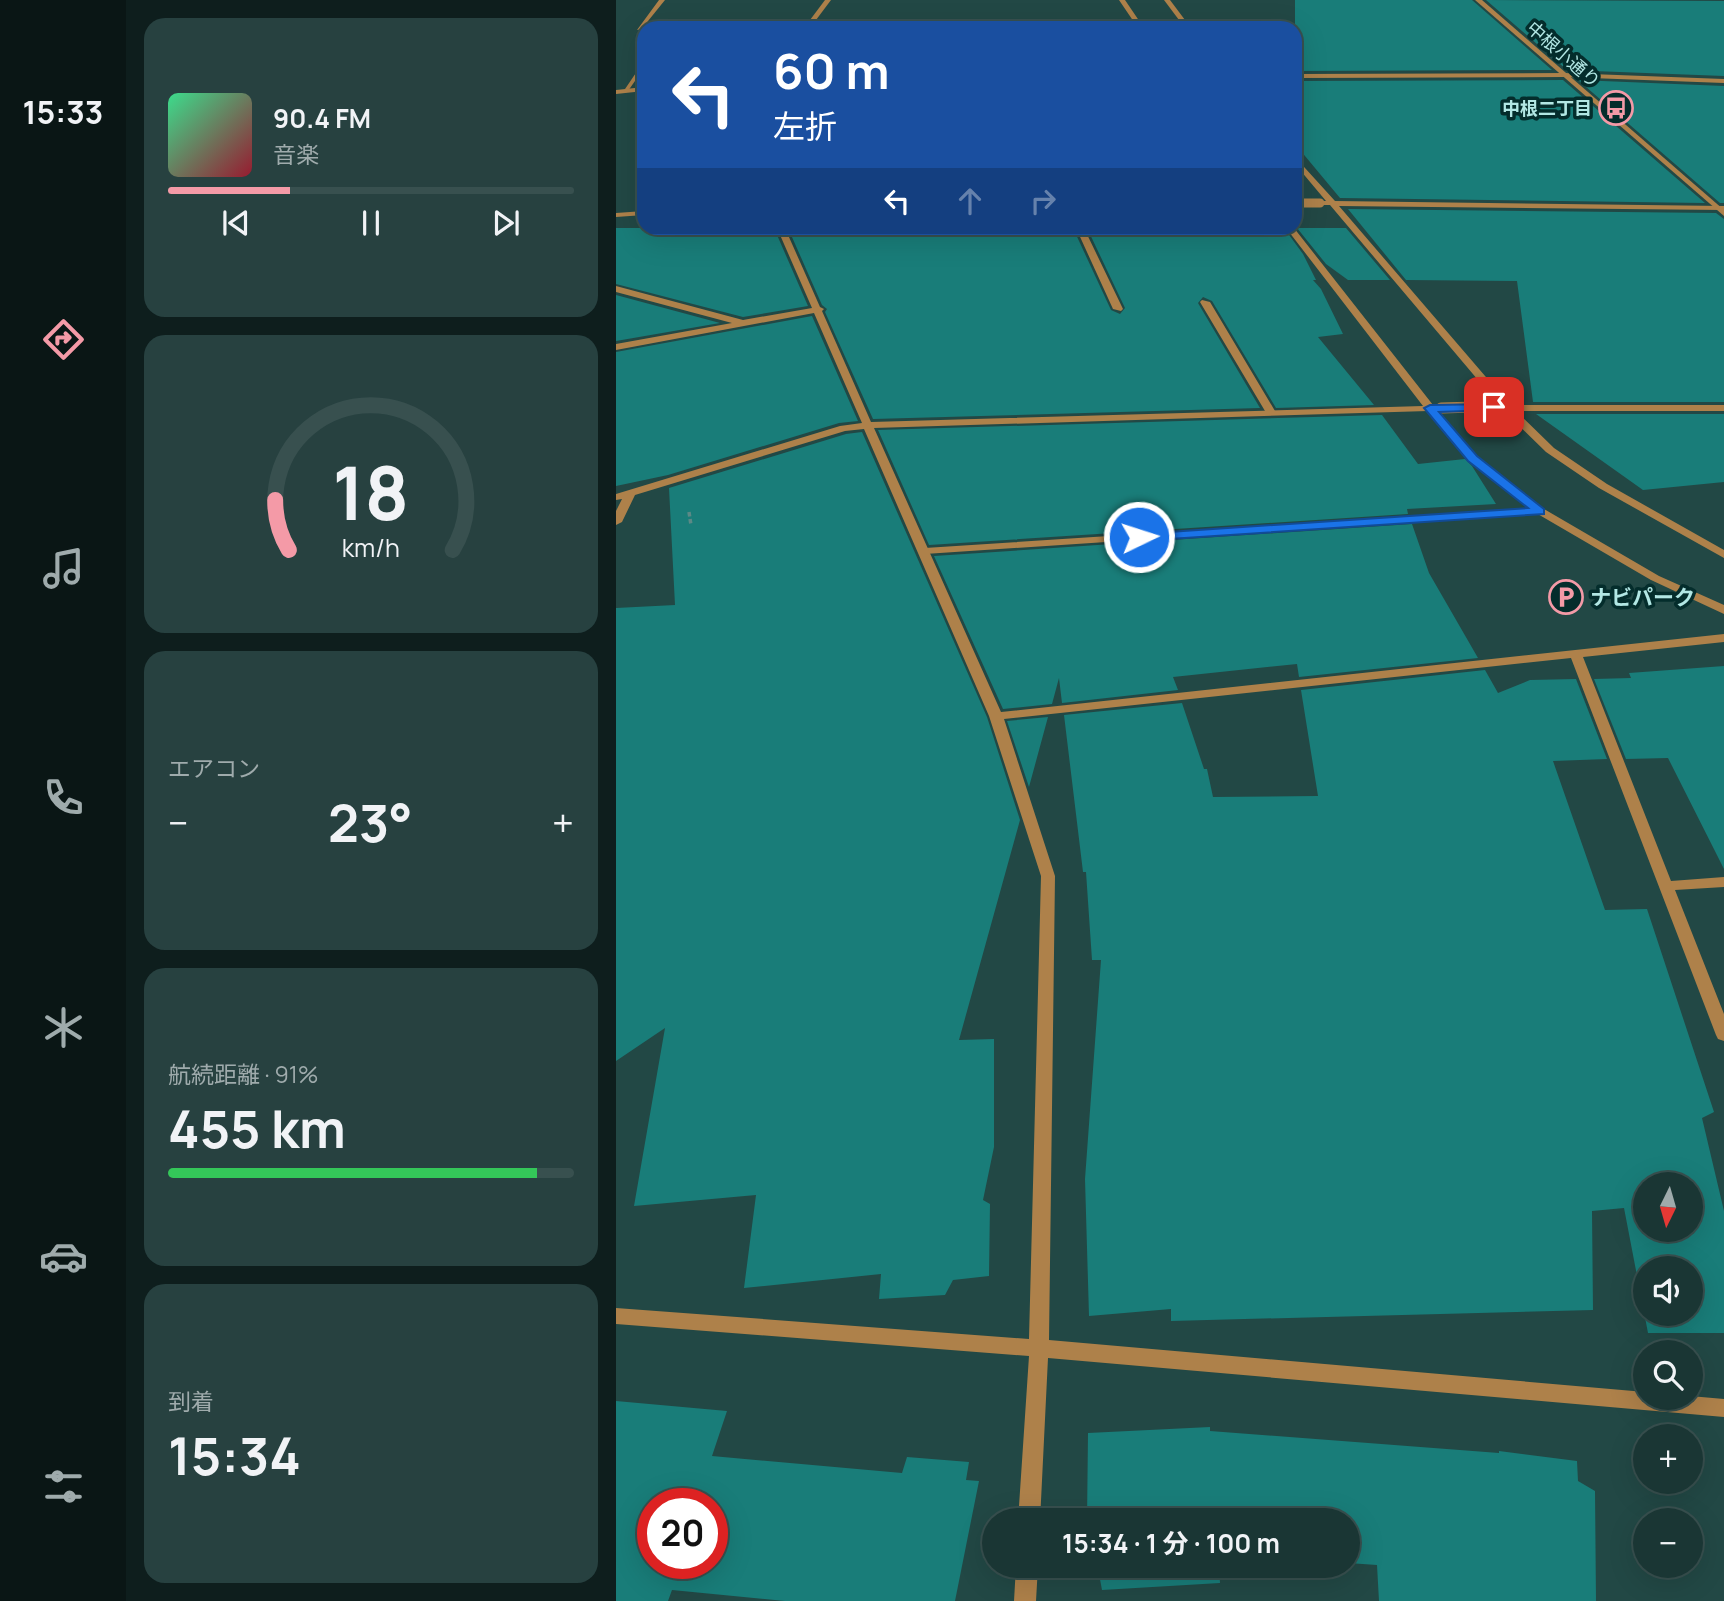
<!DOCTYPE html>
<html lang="ja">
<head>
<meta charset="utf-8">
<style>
	body { margin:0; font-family:Manrope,"Noto Sans JP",sans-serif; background:#274140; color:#f1f3f6; height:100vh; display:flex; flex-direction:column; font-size:26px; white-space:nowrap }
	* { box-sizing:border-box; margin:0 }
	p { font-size:23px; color:#9fabac }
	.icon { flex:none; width:38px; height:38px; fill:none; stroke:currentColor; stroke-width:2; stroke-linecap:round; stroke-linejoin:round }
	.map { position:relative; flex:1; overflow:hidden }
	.details { display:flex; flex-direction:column; gap:18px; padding:18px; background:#0e1e1d; width:490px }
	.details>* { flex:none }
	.banner { position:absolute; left:21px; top:21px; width:665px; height:214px; border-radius:21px; box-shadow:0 7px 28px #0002,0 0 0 2px #38504f; background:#1a4fa0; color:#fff; overflow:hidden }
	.needle { width:46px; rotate:185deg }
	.tools { position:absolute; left:1017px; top:1172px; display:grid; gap:14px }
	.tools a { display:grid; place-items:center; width:70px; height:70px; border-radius:50%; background:#1a3634; box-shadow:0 7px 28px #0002,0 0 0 2px #38504f; font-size:35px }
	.speed { position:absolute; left:21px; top:1488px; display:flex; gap:14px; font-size:35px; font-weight:700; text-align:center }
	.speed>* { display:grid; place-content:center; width:91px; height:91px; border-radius:50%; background:#1a3634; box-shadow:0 7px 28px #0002,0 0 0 2px #38504f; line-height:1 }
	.speed .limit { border:10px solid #d22; background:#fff; color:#111 }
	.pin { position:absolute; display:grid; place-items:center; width:60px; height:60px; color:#fff; margin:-30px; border-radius:14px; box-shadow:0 4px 10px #0006 }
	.me { position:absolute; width:77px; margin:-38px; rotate:86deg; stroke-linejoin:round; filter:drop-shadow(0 0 5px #0008) }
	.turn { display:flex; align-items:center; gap:24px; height:147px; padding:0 21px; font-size:32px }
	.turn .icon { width:91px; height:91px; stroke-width:2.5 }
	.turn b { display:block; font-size:49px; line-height:60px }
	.lanes { display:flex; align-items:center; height:66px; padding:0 21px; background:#0003; justify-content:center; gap:35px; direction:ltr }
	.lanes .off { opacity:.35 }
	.big { font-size:52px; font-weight:700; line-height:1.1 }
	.details .tile { flex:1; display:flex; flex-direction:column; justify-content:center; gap:10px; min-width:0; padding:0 24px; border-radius:21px; background:#274140 }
	.details .dial { align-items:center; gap:0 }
	.dial svg { height:182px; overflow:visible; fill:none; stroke:#38504f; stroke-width:7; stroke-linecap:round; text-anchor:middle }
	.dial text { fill:#f1f3f6; stroke:none }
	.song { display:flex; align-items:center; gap:21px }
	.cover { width:84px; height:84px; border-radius:10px; background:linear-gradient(135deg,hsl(150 70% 55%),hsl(350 70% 35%)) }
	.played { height:7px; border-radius:4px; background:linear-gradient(90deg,#f49aa7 30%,#38504f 30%) }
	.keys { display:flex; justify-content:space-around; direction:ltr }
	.heat { display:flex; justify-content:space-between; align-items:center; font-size:38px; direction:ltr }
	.charge { height:10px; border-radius:5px; background:linear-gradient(90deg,#34c759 91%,#38504f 0) }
	.trip { position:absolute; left:366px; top:1508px; width:378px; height:70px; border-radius:35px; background:#1a3634; box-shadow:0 7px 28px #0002,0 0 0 2px #38504f; font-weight:700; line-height:70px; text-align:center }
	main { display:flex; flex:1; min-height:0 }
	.dock { display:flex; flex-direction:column; width:126px; justify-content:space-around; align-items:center; background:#0a1615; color:#9fabac }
	.dock .icon { width:49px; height:49px }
	.dock .selected { color:#f49aa7 }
	.dock b { font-size:32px; color:#f1f3f6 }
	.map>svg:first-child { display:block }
</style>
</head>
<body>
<main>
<nav class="dock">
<b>15:33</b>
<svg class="icon selected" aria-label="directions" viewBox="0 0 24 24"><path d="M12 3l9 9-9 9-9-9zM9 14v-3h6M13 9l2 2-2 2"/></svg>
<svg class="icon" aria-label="music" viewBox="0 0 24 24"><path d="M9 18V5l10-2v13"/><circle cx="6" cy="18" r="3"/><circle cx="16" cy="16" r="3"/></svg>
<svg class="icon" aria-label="phone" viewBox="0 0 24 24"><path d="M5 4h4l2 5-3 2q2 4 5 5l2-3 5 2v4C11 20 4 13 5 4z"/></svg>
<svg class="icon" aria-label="climate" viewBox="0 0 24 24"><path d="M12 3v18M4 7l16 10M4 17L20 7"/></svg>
<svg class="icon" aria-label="car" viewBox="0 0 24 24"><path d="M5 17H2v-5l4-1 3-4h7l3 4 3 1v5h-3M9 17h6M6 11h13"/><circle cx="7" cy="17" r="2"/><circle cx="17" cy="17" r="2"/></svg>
<svg class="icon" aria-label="filters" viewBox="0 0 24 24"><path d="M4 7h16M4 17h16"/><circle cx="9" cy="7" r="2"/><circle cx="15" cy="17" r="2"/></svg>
</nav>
<section class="details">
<div class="tile">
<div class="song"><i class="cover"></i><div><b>90.4 FM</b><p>音楽</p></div></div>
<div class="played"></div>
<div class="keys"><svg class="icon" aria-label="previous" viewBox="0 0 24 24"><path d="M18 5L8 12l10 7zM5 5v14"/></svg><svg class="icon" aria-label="pause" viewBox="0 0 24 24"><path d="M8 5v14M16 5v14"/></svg><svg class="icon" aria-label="next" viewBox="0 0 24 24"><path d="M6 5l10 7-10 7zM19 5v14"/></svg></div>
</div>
<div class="tile dial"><svg viewBox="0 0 100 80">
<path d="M14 69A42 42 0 1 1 86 69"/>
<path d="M14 69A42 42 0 0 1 8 47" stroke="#f49aa7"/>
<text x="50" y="56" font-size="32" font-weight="700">18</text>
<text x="50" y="72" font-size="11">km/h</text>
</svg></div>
<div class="tile"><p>エアコン</p>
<div class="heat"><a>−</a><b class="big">23°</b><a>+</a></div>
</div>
<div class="tile"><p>航続距離 · 91%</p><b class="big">455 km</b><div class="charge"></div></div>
<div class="tile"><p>到着</p><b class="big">15:34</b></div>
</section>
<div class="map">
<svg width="1108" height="1601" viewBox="0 0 1108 1601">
	<rect width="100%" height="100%" fill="#224845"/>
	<path fill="#197d79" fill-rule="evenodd" d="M679,0H856L936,70L679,71Z
		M870,0L1108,1V76L951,70Z
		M947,80L1089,203L724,198L679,144V81Z
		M962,80L1108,86V203H1104Z
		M732,209L1100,213L1108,219V402H917L901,281L790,280Z
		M0,228H158L192,306L127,317L0,284Z
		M172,228H457L495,310L504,314L509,308L471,228H668L687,254L700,280H697L705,289L727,334L702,337L758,405L660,408L596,301L587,297L582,303L644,408L257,419L209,312L211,309L206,305Z
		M681,228H730L774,280H732L710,264Z
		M0,295L104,323L0,341Z
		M196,316L242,421L223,423L52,475L0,486V352Z
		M920,414H1108V482L1027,490Z
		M766,415L802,464L849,459L856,466L880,504L791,509L792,514L313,545L262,430Z
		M246,432L371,717L404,820L343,1040L378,1039V1147L367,1200L374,1204L373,1276L337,1280L329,1295L263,1299L265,1274L128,1288L140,1195L18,1206L49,1028L0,1061V608L59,605L53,488L230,434Z
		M796,524L813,573L862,658L683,677L681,664L557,677L562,690L446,703L443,678L436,704L387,709L318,556Z
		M1108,666V869L1052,758L1010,759L978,679L1015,678L1013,673Z
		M869,670L882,693L914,680L960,679L991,759L937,761L989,910L1031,909L1098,1112L1086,1118L1108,1211V1333H1032L1008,1208L976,1211L977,1310L555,1321V1309L473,1316L469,1179L485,960H476L470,872H467L448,715L566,703L588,769H591L597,797L702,796L685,690ZM1029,1185H1074V1230H1029ZM1029,1269H1074V1314H1029Z
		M432,717L413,787L391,721Z
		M0,1401L111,1411L96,1456L286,1473L291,1457L353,1462L350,1480L363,1481L339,1601H169L56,1590L52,1601H0ZM37,1503H96V1563H37Z
		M594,1427V1431L883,1453V1451L961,1461L962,1481L979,1491L980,1601H763L761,1565L732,1563V1521H471L472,1433Z
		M471,1566H603L604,1583L486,1590L483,1574Z"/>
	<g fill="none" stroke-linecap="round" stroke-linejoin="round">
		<path stroke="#5c8986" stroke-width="3.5" stroke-dasharray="4.5 2.5" stroke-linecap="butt" d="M73,512L75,525"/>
		<path fill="#ae814a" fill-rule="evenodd" d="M43,0H49L28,26L31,28L21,30Z
			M195,24L193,27L44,28L47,26Z
			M28,61V68L12,91L7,92Z
			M460,228H468L507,309L505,311L497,309Z
			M586,300L594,302L659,411L658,413L649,411L584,302Z
			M924,508L930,511L928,513L309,554L303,551L309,548Z"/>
		<path fill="#ae814a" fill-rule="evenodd" d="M209,0H215L194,28H188Z
			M503,0H509L528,28H522Z
			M548,0H554L575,28H569Z
			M948,73L1108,79V83L948,77L679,78V74Z
			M28,87V91L0,94V90Z
			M679,157L719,201L1108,206V210L723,206L894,405H1108V411H900L938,448L991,484L1108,550V558L983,488L930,452L888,411L882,410L881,408L884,406L714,205H707V201H710L679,164Z
			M28,211V215L0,217V213Z
			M161,228H169L204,307L208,309L206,311L255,422L807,406L670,228H678L817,405L829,406V410L822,411L861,456L928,509L1043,576L1108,605V614L1035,580L920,513L853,460L812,411L258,428L385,712L1108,634V642L967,657L1055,881L1108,877V887L1059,890L1108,1014V1041L1102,1039L1100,1035L955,658L388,719L439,876L433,1340L1029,1392V1398H1074V1396L1108,1399V1417L432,1358L424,1521H402L413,1356L0,1324V1308L413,1339L425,876L373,716L248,429L229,431L19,495L6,522L0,525V511L6,499L0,500V494L224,426L246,423L198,313L0,350V344L116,323L0,292V286L127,320L196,308Z
			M400,1566H422L420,1601H398Z"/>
		<path fill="#ae814a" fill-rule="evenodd" d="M859,0H866L1108,210V216Z"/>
		<path stroke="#ae814a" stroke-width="9" d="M679,203H704
			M825,408L878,407"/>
		<path stroke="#ae814a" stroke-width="11" d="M825,408L858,407"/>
	</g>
	<path fill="#1a73e8" stroke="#114b97" stroke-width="2" d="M878,404L882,405V410L823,412L861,456L928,509V514L523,541L517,537L523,534L912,508L852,461L808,408L814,405Z"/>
	<defs>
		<g id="bus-ring" transform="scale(1.75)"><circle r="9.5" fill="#042d2c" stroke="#f49aa7" stroke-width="1.5"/><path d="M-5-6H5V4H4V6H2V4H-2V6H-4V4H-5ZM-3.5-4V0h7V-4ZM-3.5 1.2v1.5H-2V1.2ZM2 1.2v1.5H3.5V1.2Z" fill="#f49aa7"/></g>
		<g id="parking-ring" transform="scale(1.75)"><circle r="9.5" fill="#042d2c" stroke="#f49aa7" stroke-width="1.5"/><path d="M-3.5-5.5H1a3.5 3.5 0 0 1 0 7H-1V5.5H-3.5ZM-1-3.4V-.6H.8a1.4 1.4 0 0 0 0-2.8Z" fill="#f49aa7"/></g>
	</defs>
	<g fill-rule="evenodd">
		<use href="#bus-ring" x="1000" y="108"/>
		<use href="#parking-ring" x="950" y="597"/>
	</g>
	<g text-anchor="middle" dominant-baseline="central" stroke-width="7" stroke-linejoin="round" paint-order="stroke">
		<g font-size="18" fill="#b2e7e4" stroke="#042d2c">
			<text transform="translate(948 54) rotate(41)">中根小通り</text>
		</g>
		<g font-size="18" font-weight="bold" fill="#b2e7e4" stroke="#042d2c" text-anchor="end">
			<text x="976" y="108">中根二丁目</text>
		</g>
		<g font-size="21" font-weight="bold" fill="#b2e7e4" stroke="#042d2c" text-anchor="start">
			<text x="974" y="597">ナビパーク</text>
		</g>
	</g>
</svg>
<div class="tools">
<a><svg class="needle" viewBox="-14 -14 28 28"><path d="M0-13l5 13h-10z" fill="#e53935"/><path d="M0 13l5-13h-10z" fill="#9fabac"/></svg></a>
<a><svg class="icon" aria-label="sound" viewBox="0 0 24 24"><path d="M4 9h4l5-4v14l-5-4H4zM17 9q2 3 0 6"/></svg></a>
<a><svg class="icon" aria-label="search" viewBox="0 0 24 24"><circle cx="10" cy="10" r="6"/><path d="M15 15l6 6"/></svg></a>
<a>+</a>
<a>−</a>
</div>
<div class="speed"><div class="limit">20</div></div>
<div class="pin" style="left:878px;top:407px;background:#d93025"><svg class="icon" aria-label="arrive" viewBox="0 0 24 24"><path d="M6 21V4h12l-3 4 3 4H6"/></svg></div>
<svg class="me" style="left:523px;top:537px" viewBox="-20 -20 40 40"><circle r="17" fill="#1a73e8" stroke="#fff" stroke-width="3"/><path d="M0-11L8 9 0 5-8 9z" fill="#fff"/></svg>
<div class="trip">15:34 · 1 分 · 100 m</div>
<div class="banner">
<div class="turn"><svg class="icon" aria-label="left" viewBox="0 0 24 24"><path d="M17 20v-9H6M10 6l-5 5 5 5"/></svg><div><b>60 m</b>左折</div></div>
<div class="lanes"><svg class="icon" aria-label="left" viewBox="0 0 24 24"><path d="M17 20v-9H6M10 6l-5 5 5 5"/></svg><svg class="icon off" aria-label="ahead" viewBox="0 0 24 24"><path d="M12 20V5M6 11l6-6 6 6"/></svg><svg class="icon off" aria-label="right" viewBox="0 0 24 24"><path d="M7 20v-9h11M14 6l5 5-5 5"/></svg></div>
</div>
</div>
</main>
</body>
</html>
